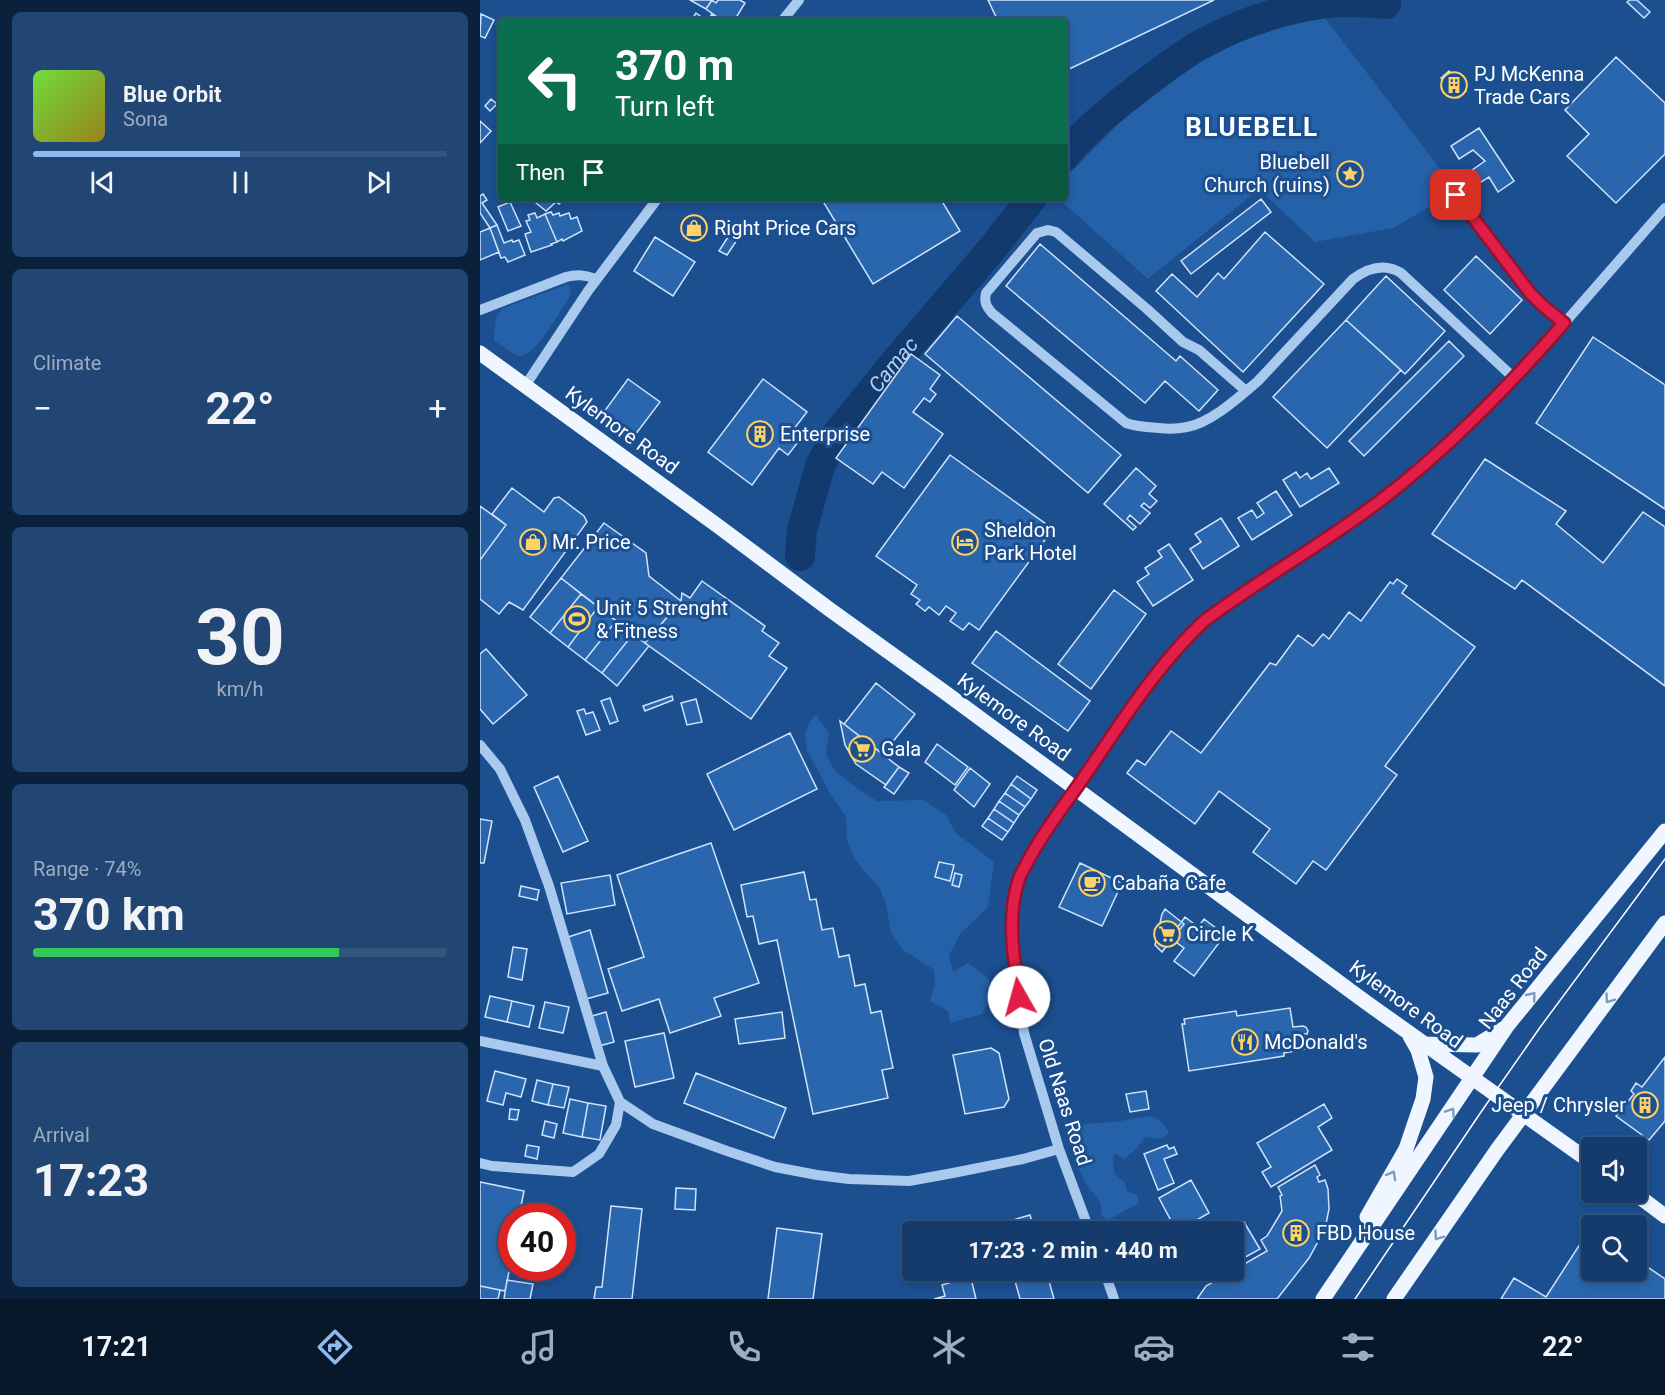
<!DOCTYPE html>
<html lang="en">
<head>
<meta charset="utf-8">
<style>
	body { margin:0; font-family:Roboto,sans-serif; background:#214673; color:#f1f3f6; height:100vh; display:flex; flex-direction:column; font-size:22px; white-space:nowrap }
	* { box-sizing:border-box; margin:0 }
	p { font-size:20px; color:#9dadc1 }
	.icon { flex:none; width:33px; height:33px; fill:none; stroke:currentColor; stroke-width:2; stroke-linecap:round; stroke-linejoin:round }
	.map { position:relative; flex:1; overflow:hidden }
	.panel { display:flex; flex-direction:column; gap:12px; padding:12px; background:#0b203b; width:480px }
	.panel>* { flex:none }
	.hud { position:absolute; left:18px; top:18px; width:570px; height:183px; border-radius:6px; box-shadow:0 3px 9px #0003,0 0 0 2px #33557e; background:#0b6e4f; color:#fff; overflow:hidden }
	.tools { position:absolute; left:1101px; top:1137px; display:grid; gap:12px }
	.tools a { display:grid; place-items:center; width:66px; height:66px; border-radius:6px; background:#143b6b; box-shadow:0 3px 9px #0003,0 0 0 2px #33557e; font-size:30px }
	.speed { position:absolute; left:18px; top:1203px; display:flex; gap:12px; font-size:30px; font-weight:700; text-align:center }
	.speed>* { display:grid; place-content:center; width:78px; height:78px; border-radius:50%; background:#143b6b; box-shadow:0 3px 9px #0003,0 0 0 2px #33557e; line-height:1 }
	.speed .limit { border:9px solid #d22; background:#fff; color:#111 }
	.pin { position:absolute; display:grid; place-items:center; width:51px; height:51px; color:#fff; margin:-26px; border-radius:12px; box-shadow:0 3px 9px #0006 }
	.me { position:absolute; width:66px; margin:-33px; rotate:353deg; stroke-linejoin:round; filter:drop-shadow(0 0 4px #0008) }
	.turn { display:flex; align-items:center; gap:21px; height:126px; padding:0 18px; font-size:27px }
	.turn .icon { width:78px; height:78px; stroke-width:2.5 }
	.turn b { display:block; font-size:42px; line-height:51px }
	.then { display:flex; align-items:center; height:57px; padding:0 18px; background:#0003; gap:12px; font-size:22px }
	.big { font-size:45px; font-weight:700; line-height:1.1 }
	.panel .tile { flex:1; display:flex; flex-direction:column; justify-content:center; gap:9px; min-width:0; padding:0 21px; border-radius:9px; background:#214673 }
	.panel .dial { align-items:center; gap:0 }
	.dial b { font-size:78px; line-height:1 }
	.song { display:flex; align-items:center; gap:18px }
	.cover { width:72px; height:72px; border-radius:9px; background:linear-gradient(135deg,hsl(100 70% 55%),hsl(50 70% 35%)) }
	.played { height:6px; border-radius:3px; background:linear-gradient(90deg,#90b9f0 50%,#33557e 50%) }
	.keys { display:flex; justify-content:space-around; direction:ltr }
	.heat { display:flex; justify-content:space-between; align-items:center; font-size:33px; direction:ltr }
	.charge { height:9px; border-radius:4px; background:linear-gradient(90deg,#34c759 74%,#33557e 0) }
	.trip { position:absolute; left:422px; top:1221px; width:342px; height:60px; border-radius:6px; background:#143b6b; box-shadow:0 3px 9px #0003,0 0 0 2px #33557e; font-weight:700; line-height:60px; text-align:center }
	.menu { display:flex; height:96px; justify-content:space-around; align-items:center; background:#08182b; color:#9dadc1 }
	.menu .icon { width:42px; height:42px }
	.menu .on { color:#90b9f0 }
	.menu b { font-size:27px; color:#f1f3f6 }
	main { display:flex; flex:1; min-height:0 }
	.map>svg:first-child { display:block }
</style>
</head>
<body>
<main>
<section class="panel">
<div class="tile">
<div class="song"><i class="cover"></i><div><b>Blue Orbit</b><p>Sona</p></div></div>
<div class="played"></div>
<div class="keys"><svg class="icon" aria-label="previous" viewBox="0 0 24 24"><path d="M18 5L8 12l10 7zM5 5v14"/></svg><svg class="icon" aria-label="pause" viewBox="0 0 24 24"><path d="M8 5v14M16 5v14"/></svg><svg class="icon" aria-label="next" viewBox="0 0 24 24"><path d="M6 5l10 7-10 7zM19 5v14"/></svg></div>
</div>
<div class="tile"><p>Climate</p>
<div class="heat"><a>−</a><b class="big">22°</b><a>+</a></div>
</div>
<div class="tile dial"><b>30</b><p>km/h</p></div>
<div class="tile"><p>Range · 74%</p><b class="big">370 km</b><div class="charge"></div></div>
<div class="tile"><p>Arrival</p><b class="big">17:23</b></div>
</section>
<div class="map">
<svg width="1185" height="1299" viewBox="0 0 1185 1299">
	<rect width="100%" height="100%" fill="#1b4f8f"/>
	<path fill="#2461a8" d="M845,18L977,191L913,228L835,242L779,189L668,279L578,198H585V178L656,106L721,62L759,42L787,30Z
		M89,284L91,295C82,307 55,359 39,356C31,354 22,345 14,341C15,328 13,317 23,308Z
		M336,715L349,733L346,755L355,771L380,791L397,801L443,800L466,815L476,833L514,862L508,907L481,933L469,955L473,972L488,963L509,979L513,995L502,1014L470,1023L468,1011L450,1001L455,983L454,970L423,950L411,933L406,904L400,889L375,860L367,841L366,817L350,794L343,780L327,751L325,734L330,721Z
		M670,1116C679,1117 685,1126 689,1133L681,1139L666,1137L654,1151L644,1159L636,1154L633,1157L634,1173L645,1183L647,1191L657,1195L659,1203L628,1220C616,1214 624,1208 619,1200C616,1195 610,1191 607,1185C597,1170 594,1152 589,1135L604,1124L634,1122Z"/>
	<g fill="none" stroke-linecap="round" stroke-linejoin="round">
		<g stroke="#123a6d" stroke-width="30">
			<path d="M585,156C605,130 633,108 659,88C678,74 697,58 718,46C757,24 803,9 847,3C867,1 887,2 906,4"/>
			<path id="s1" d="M320,556L322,530L340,466L357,434L417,360L511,250L552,198"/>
		</g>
	</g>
	<path fill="#2a66ad" stroke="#cfe3fa" stroke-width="1.5" d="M210,0H232L226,9Z
		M232,0L236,3L238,0H260L265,3L254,21H243L226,9Z
		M508,0H734L585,71V21H518Z
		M1150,0H1157L1170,12L1164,18L1147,2Z
		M216,13L227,21L232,14L243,21H211Z
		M1,14L14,20L5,38L0,36Z
		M1136,57L1185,103V154L1136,203L1087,156L1109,134L1085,110Z
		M969,71L986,91L978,98L961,78Z
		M11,99L17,104L10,111L5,106Z
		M0,121L11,131L0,143Z
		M999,128L1034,181L1018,192L1009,177L993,187L985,175L1005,161L993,150L979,159L971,146Z
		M3,194L7,200L2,203L17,225L10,228L0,213V196Z
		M50,198H84V199L79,204L76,202L66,211Z
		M341,198H460L480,231L393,284Z
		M781,199L791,212L711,274L701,261Z
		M30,202L41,226L28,231L18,207Z
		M71,212L73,215L79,213L80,216L89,213L91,219L97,217L102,231L83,241L82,239L77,242L65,214Z
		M55,213L57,218L65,214L77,242L71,244L72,245L51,252L45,234L51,232L46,221L50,220L48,215Z
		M17,225L24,243L32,240L33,242L39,240L45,255L28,262L25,257L21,258L10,228Z
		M255,226L263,231L247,255L239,251Z
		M10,228L19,252L0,260V232Z
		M785,232L844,284L763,372L676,291L692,274L717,297L738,273L744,279Z
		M175,237L215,262L193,296L154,271Z
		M560,244L696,361L700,356L738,390L719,411L685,381L665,403L526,286Z
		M996,256L1042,300L1010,334L964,290Z
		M906,276L965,331L925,374L866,320Z
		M477,316L641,455L608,493L445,354Z
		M866,320L921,370L847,448L793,397Z
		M1113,337L1185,385V509L1056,423Z
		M969,341L984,356L884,456L869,441Z
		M431,354L460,375L450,389L456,394L450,402L444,398L433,412L463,434L424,488L402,472L393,484L356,458Z
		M148,379L180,402L152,439L121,416Z
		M283,379L327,412L313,430L322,437L308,455L299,448L272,485L228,452Z
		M470,455L573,529L499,630L489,623L483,630L470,621L476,613L466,606L459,615L449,607L445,611L436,604L440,600L431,594L437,585L396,556Z
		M1005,459L1086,511L1076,524L1123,563L1163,512L1185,527V686L1042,580L1035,589L952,534Z
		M656,468L676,486L669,494L677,501L670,508L664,503L661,506L670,513L660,524L650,515L647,519L656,527L653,530L624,504Z
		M849,468L859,483L820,507L803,480L816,472L820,478L827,473L831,479Z
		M32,488L64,512L74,498L79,497L104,516L107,522L43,610L29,602L19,614L0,599V560L26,525L12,514Z
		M796,491L812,515L772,540L758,518L772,510L777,518L784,513L777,503Z
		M0,506L26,525L0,560Z
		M741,518L759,546L723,569L710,549L721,542L715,534Z
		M124,523L166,553L169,576L201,601L165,643L81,578Z
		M689,544L713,580L673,606L657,582L669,574L665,568L682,557L678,551Z
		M81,578L101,594L70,633L50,617Z
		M917,579L927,586L922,593L995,647L905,766L917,775L846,870L833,861L816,884L773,852L790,829L739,791L715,824L647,773L657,760L665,765L691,731L721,753L790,663L796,665L818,635L833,646L843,634L849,639L869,612L881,621L910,582L913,584Z
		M222,581L285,626L282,631L299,643L289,656L307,668L271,719L165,643L201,601L202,593L210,598Z
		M634,590L666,614L611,689L578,664Z
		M101,594L118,607L88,647L70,633Z
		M118,607L136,621L105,660L88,647Z
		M136,621L153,634L122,673L105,660Z
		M516,631L610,701L588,731L492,663Z
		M153,634L169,646L137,686L122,673Z
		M6,649L47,695L13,724L0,709V654Z
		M396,683L435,714L403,754L364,724Z
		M192,696L193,700L165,711L163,706Z
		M130,698L138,721L130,724L121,701Z
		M216,699L222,722L207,725L201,703Z
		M104,709L106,714L113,712L120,730L106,735L97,711Z
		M360,721L419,767L406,785L376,764L365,745Z
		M310,733L337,789L254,830L227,774Z
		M457,744L488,767L475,785L445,762Z
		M419,767L429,773L414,794L404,787Z
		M490,768L510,784L494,807L474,790Z
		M78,776L108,841L83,852L54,787Z
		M537,776L557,790L551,799L531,784Z
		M531,784L551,799L545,807L525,793Z
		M525,793L545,807L539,815L519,801Z
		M519,801L539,815L534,823L514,809Z
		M514,809L534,823L528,832L508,818Z
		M508,818L528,832L522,840L502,826Z
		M0,819L12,821L4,863H0Z
		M231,843L279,983L234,998L241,1016L190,1033L179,999L142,1011L128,969L164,957L137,875Z
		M459,862L474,865L470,881L455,877Z
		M600,863L642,883L622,926L579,907Z
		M324,872L330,900L336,899L342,930L353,928L359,957L369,955L375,986L385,984L391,1013L401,1011L413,1068L402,1070L408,1098L333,1114L297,940L279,944L273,916L267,917L261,885Z
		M475,873L482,875L479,887L472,885Z
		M130,875L135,905L87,914L81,883Z
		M41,886L59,890L57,900L39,896Z
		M685,909L704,924L682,952L675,945L682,914Z
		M705,917L718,927L724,919L745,935L714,976L694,961L704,948L690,938Z
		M110,930L128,993L106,999L88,937Z
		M33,947L47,949L42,980L28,977Z
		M10,996L32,1001L27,1022L5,1017Z
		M32,1001L54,1006L49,1027L27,1022Z
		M65,1002L89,1007L83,1033L59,1028Z
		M810,1008L813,1027L823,1026L826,1027L828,1031L827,1034H823L826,1049L804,1053V1056L709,1071L702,1024H705L704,1019L756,1011L757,1016Z
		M126,1012L134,1042L119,1046L112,1016Z
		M302,1012L305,1038L259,1044L255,1019Z
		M184,1033L194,1078L155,1087L145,1041Z
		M511,1048L519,1053L529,1099L524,1107L485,1114L473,1055Z
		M1185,1057V1121L1169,1140L1136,1116L1154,1094L1151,1091L1156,1083L1162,1087Z
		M15,1071L46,1079L41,1097L26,1093L23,1105L7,1101Z
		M216,1073L306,1108L294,1138L204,1103Z
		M57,1080L73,1084L68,1105L52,1101Z
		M73,1084L89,1087L84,1108L68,1105Z
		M666,1091L669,1109L650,1112L646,1094Z
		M90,1099L108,1103L102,1137L83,1133Z
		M108,1103L126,1106L120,1140L102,1137Z
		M844,1104L852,1118L838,1127L852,1150L791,1187L782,1172L791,1167L777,1143Z
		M30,1109L39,1110L37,1120L29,1119Z
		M65,1121L77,1124L74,1138L62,1135Z
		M47,1145L59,1147L57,1159L45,1156Z
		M687,1145L689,1149L694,1147L697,1154L684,1159L694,1183L678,1190L664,1154Z
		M835,1165L840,1175L837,1177L839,1182L845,1180L848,1189L849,1209L845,1229L829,1258L797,1299H717L726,1286L787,1251L781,1240L787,1236L802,1211L800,1196L802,1195L798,1187Z
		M711,1180L729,1213L713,1222L718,1232H697L679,1198Z
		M0,1182L44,1191L39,1216H32V1257L25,1291L0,1286Z
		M196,1188L216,1189L215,1210L195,1209Z
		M131,1206L162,1209L152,1299H114L116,1287H122Z
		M550,1215L555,1232H521L519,1224Z
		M764,1222L780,1249L753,1264V1232H747Z
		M1111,1227L1112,1270H1156V1259L1185,1279V1299H1021L1034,1278L1066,1297Z
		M297,1228L342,1234L333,1299H288Z
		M469,1270H489L496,1299H454L465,1296L462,1285L472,1282Z
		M532,1270H566L574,1299H540Z
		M719,1270H741L724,1280Z
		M27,1280L53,1284L50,1299H24Z
		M0,1286L20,1290L18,1299H0Z"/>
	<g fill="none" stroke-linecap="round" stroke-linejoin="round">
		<path stroke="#a9c9ee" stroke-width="10" d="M302,21L319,0
			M976,195L1050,293L1084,323
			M0,310L86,277C97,274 105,275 116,279
			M45,386L108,291L178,198
			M766,391L719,350L703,342L667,309L576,232L568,230L557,233L506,293C504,302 506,306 512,313L646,423C657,427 667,427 679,428C688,429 697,429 707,427C731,423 759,397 778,381L873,279C888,268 905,263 921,273L1034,378
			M0,745L20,769L45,820L69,886L123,1066L140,1102L173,1124L247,1151L295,1167L337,1175L369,1179L429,1181L473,1173L543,1159L579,1149
			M0,1041L123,1066
			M0,1163L12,1166L93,1172L119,1154L136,1125L140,1102
			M610,1232L579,1149L544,1033L536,974L531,921L539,879L560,838L664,688L702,641L724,621L745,605L879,516L948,463L999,415L1060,351L1185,208
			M624,1270L634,1299"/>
		<path stroke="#f0f6ff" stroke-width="15" d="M0,353L238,526L349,609L463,691L887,1003L1112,1163
			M946,1044L997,1045L1023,1029
			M1153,1192L1185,1216
			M887,1217L926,1149L943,1099L946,1077L938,1050L930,1036
			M843,1299L1027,1026L1185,831
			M914,1299L1017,1150L1185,923"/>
		<path stroke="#fff" stroke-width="1.5" d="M875,1299L1001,1112L1061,1026L1185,859"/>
	</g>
	<defs><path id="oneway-chevron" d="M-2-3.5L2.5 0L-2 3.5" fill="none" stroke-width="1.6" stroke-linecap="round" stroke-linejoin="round" transform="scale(1.5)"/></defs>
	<g stroke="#7b9ac1">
		<use href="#oneway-chevron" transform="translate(1052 996) rotate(-51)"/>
		<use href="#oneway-chevron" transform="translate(1129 999) rotate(126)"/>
		<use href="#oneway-chevron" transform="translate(971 1112) rotate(-56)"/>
		<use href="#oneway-chevron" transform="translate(912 1175) rotate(-61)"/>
		<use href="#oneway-chevron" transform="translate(958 1236) rotate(125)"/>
	</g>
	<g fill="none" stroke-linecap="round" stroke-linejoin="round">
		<g stroke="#92132f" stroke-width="15">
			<path id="route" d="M539,997C534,958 526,917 539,879C541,872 546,866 549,859C563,833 580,811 597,787C637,730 673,669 724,621C783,577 847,542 905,497C971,446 1029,386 1084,323L1063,306L1050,293L976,195"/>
		</g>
		<use href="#route" stroke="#e11d48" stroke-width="10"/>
	</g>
	<defs>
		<g id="building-ring" transform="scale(1.35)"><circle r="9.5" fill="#1b4f8f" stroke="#ffd166" stroke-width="1.5"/><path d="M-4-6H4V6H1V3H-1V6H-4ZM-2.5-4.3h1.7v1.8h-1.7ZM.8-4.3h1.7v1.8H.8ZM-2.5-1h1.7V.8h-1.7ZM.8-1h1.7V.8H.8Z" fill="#ffd166"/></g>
		<g id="sight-ring" transform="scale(1.35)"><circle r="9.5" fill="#1b4f8f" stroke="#ffd166" stroke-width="1.5"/><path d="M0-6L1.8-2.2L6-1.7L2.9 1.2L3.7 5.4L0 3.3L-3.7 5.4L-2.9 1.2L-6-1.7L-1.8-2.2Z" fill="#ffd166"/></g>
		<g id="shop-ring" transform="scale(1.35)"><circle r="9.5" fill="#1b4f8f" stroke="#ffd166" stroke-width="1.5"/><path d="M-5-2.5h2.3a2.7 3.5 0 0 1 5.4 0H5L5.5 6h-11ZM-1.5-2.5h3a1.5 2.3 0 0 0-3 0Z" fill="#ffd166"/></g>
		<g id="hotel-ring" transform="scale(1.35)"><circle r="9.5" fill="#1b4f8f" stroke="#ffd166" stroke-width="1.5"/><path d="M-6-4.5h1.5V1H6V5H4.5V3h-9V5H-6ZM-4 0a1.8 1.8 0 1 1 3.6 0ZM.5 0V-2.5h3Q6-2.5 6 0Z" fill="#ffd166"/></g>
		<g id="stadium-ring" transform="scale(1.35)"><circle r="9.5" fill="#1b4f8f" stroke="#ffd166" stroke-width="1.5"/><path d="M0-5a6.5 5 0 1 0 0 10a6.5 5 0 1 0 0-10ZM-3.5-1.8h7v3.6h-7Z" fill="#ffd166"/></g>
		<g id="supermarket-ring" transform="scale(1.35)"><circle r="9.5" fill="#1b4f8f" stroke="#ffd166" stroke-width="1.5"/><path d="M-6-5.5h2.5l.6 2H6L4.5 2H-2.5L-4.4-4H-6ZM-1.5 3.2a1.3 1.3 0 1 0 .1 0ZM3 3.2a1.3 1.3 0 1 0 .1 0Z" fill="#ffd166"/></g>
		<g id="cafe-ring" transform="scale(1.35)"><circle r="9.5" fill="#1b4f8f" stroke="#ffd166" stroke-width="1.5"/><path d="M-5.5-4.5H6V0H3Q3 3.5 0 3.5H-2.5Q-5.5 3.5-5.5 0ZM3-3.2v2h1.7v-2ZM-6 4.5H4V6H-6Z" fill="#ffd166"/></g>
		<g id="restaurant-ring" transform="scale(1.35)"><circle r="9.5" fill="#1b4f8f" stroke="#ffd166" stroke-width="1.5"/><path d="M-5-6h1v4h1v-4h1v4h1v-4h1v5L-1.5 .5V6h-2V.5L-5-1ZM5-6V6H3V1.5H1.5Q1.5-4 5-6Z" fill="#ffd166"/></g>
	</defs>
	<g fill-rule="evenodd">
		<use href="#building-ring" x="974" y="85"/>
		<use href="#sight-ring" x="870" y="174"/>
		<use href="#shop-ring" x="214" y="228"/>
		<use href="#building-ring" x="280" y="434"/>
		<use href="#shop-ring" x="53" y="542"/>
		<use href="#hotel-ring" x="485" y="542"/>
		<use href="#stadium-ring" x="97" y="619"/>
		<use href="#supermarket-ring" x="382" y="749"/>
		<use href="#cafe-ring" x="612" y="883"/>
		<use href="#supermarket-ring" x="687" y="934"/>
		<use href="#restaurant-ring" x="765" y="1042"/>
		<use href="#building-ring" x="1165" y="1105"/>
		<use href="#building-ring" x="816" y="1233"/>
	</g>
	<g text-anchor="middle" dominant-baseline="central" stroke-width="6" stroke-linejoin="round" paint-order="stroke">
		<g font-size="20" fill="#fff" stroke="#1b4f8f" text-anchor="start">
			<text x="994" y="74">PJ McKenna<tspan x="994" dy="23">Trade Cars</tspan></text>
			<text x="850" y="162" text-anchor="end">Bluebell<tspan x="850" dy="23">Church (ruins)</tspan></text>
			<text x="234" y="228">Right Price Cars</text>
			<text x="300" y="434">Enterprise</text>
			<text x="504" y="530">Sheldon<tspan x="504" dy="23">Park Hotel</tspan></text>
			<text x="72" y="542">Mr. Price</text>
			<text x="116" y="608">Unit 5 Strenght<tspan x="116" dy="23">&amp; Fitness</tspan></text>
			<text x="401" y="749">Gala</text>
			<text x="632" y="883">Cabaña Cafe</text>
			<text x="706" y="934">Circle K</text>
			<text x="784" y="1042">McDonald's</text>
			<text x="1146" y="1105" text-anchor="end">Jeep / Chrysler</text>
			<text x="836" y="1233">FBD House</text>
		</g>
		<g font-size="20" fill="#fff" stroke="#1b4f8f">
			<text transform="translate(142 430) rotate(36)">Kylemore Road</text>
			<text transform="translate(534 717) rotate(36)">Kylemore Road</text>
			<text transform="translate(1033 988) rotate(-52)">Naas Road</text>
			<text transform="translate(926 1004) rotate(36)">Kylemore Road</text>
			<text transform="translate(585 1102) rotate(72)">Old Naas Road</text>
		</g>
		<g font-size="21" font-style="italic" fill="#b5d3f5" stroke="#1b4f8f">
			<text stroke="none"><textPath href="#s1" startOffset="218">Camac</textPath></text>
		</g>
		<g font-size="26" font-weight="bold" letter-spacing="1.5" fill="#fff" stroke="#1b4f8f">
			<text x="772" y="127">BLUEBELL</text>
		</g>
	</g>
</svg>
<div class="tools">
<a><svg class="icon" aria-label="sound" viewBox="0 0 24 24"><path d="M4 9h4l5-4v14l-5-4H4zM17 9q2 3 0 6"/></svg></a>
<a><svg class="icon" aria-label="search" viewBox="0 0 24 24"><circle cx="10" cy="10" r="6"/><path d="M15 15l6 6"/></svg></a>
</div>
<div class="speed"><div class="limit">40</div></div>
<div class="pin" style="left:976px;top:195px;background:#d93025"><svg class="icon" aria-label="arrive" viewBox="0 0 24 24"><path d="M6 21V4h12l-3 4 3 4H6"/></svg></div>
<svg class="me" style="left:539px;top:997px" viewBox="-20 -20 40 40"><circle r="19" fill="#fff"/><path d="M0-13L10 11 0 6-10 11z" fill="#e11d48"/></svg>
<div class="trip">17:23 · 2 min · 440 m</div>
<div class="hud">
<div class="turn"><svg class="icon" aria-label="left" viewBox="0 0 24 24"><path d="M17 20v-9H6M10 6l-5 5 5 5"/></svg><div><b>370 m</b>Turn left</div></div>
<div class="then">Then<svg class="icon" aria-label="arrive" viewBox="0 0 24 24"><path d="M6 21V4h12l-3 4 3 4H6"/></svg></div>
</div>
</div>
</main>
<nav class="menu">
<b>17:21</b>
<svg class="icon on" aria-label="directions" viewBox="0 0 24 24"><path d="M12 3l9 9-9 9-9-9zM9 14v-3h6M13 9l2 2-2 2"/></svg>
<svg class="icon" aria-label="music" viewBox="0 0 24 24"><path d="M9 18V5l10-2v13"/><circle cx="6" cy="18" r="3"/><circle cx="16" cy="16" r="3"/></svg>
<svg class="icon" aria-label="phone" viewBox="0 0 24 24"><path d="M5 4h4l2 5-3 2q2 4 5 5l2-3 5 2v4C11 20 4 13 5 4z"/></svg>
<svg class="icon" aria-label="climate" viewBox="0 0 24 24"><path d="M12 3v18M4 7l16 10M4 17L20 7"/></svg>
<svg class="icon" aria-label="car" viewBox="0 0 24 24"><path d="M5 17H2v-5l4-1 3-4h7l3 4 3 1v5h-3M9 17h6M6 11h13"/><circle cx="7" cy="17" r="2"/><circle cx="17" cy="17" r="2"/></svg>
<svg class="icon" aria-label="filters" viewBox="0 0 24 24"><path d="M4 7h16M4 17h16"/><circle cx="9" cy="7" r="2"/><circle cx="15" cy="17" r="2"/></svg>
<b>22°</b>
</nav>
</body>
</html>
